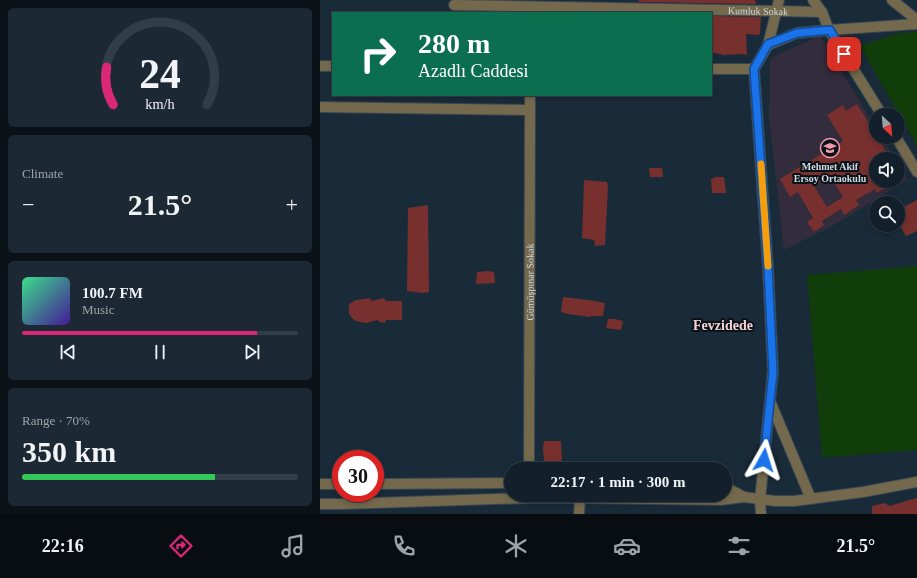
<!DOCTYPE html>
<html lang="en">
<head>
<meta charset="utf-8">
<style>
	body { margin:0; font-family:Georgia,serif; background:#1c2833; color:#f1f3f6; height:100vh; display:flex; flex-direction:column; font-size:15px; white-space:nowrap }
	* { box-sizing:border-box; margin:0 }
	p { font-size:13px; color:#9da3a9 }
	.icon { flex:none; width:22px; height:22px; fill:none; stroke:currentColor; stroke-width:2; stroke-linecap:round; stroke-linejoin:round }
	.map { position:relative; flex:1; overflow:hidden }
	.sheet { display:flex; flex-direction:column; gap:8px; padding:8px; background:#0a1218; width:320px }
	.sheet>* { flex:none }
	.banner { position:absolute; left:12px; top:12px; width:380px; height:84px; border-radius:0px; box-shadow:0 2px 6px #0003,0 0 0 1px #323e47; background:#0b6e4f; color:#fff; overflow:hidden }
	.needle { width:26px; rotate:154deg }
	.controls { position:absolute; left:549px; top:108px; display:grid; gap:8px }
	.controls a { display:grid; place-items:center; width:36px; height:36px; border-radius:50%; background:#13202b; box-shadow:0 2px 6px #0003,0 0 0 1px #323e47; font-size:20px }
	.speed { position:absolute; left:12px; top:450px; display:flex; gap:8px; font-size:20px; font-weight:700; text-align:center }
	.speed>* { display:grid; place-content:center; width:52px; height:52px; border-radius:50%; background:#13202b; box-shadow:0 2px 6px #0003,0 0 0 1px #323e47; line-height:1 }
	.speed .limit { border:6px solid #d22; background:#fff; color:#111 }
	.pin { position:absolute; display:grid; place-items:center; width:34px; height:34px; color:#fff; margin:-17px; border-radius:8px; box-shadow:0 2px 6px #0006 }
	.me { position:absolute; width:44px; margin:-22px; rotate:6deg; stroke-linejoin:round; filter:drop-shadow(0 0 3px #0008) }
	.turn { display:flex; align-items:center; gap:14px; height:84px; padding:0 20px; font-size:18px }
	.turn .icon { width:52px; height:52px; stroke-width:2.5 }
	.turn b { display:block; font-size:28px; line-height:34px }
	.big { font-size:30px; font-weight:700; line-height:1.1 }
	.sheet .widget { flex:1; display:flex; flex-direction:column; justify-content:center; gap:6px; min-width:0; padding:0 14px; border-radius:6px; background:#1c2833 }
	.sheet .dial { align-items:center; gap:0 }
	.dial svg { height:104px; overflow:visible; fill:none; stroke:#323e47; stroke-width:7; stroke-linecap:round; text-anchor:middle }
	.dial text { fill:#f1f3f6; stroke:none }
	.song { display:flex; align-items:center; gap:12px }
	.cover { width:48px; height:48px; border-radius:6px; background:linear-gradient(135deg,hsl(150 70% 55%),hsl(260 70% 35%)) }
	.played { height:4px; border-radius:2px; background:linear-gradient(90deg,#db2777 85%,#323e47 85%) }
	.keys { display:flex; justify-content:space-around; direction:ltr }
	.heat { display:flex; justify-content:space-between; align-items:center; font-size:22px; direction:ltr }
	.charge { height:6px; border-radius:3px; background:linear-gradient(90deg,#34c759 70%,#323e47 0) }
	.trip { position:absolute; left:184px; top:462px; width:228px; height:40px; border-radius:20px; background:#13202b; box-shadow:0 2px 6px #0003,0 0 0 1px #323e47; font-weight:700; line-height:40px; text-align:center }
	.dock { display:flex; height:64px; justify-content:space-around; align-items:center; background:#080d11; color:#9da3a9 }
	.dock .icon { width:28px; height:28px }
	.dock .current { color:#db2777 }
	.dock b { font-size:18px; color:#f1f3f6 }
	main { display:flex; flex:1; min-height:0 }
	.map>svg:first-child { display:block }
</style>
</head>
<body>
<main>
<section class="sheet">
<div class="widget dial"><svg viewBox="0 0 100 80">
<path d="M14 69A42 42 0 1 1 86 69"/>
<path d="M14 69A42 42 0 0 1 9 40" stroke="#db2777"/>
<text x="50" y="56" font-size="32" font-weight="700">24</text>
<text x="50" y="72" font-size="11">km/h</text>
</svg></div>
<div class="widget"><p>Climate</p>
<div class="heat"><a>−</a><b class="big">21.5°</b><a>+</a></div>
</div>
<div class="widget">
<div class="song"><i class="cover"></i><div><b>100.7 FM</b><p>Music</p></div></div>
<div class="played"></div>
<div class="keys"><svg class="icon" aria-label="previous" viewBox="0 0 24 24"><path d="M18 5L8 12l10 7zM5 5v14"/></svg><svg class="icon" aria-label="pause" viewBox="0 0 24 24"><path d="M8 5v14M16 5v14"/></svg><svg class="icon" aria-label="next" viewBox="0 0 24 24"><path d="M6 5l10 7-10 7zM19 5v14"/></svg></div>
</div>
<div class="widget"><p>Range · 70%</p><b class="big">350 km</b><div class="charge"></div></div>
</section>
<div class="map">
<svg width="597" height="514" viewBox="0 0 597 514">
	<rect width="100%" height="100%" fill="#192a39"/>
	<path fill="#332c3c" d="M500,36L556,128V137H562L575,159H556V181H578V164L588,180L514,225L464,250L449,118L450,58Z"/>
	<path fill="#103d0a" d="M597,32V146L540,46L579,33Z
		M597,266V450L502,458L487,275Z"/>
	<path fill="#77302d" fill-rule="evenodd" d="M319,0H435L436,4L318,2Z
		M149,12L214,13H150Z
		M391,16L441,17L440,34L436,35L426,34L427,55L420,54L404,55L391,52Z
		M537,104L556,135V137H557L571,159H556V181H576L557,193L555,189L536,200L539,205L524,215L521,209L502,221L504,225L494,232L487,222L493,218L478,192L470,197L460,179L523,141L507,115L523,105L526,111ZM510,176L523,197L507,207L494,186Z
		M329,168H342L343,177H330Z
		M396,177H404L406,193H392L391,179Z
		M264,180L287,182L288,187L285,245L275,246L274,240L262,238Z
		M597,200V231L586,236L578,223V210Z
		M108,205L109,292L103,293L87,291L88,208Z
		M168,271L174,272L175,283L156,284L157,272Z
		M243,297L269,300L285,303L283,316H271L270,317L248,314L241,312Z
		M50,298L51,301L64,298L66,301H82V320H66L65,323L60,322L57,320L47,323L40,322L34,320L29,314V304L36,300Z
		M288,319H295L303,321L301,330L292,329L286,328Z
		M224,441H241L242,461L232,462L224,461L223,449Z
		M597,498V514H552V506L564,503L570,506L589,500Z"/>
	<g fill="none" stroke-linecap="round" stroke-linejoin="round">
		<g stroke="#364655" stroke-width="12">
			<g id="minor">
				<path d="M493,0L502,12L509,30L562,115"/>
				<path d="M572,0L597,20"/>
				<path id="s1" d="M134,5L456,11L502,12"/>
				<path d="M448,45L459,0"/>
				<path d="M0,66H13"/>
				<path d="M391,69H434"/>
				<path d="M0,107L210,110"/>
				<path d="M576,137L597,172"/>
				<path d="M450,401L491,499"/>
				<path id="s2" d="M209,469L210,95"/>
				<path d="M0,484H21"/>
				<path d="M55,484L191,483"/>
				<path d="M405,487L424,497"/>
				<path d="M0,504H23L209,498H260L400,500L424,497L455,501H474L543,492L597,482"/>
				<path d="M259,514L260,498"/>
				<path d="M441,514L440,500L453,371L448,268L434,69L448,45L477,33L509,30L597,24"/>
			</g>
		</g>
		<use href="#minor" stroke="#74694c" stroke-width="10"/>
	</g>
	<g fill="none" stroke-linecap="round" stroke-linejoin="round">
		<g stroke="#114b97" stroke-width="10">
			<path id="route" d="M444,460L453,372L448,268L434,69L448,44L477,33L510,30L524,54"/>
		</g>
		<use href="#route" stroke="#1a73e8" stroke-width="7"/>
		<path stroke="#f59e0b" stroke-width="7" d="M441,164L448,266"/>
	</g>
	<defs>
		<g id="school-ring" transform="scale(1)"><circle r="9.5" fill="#0a1218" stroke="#f39aaa" stroke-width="1.5"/><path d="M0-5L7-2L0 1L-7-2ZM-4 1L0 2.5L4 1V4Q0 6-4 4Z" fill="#f39aaa"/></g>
	</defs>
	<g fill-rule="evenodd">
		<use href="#school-ring" x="510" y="148"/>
	</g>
	<g text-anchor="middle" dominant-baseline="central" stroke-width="4" stroke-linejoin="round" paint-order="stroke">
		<g font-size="10" fill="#d0dbe5" stroke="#0a1218">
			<text stroke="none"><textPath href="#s1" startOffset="304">Kumluk Sokak</textPath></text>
			<text stroke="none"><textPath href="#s2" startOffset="187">Gümüşpınar Sokak</textPath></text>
		</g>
		<g font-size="10" font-weight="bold" fill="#d0dbe5" stroke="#0a1218">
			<text x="510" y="166">Mehmet Akif<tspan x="510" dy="12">Ersoy Ortaokulu</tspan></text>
		</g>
		<g font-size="14" font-weight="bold" fill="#f5d2d7" stroke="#0a1218">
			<text x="403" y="325">Fevzidede</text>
		</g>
	</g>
</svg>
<div class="controls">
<a><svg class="needle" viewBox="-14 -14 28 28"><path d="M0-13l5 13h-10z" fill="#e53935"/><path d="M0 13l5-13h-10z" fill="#9da3a9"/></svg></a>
<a><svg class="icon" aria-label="sound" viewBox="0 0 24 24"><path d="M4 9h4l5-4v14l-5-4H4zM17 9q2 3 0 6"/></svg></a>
<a><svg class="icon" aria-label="search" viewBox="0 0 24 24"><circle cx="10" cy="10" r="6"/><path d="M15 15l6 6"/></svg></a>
</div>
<div class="speed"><div class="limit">30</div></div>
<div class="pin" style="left:524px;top:54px;background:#d93025"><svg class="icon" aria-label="arrive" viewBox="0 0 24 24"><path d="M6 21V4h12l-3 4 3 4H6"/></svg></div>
<svg class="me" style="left:444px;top:460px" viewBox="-20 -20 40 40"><path d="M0-17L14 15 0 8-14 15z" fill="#1a73e8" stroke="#fff" stroke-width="4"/></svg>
<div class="trip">22:17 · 1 min · 300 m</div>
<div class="banner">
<div class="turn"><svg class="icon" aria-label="right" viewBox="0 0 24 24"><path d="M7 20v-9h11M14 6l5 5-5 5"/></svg><div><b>280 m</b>Azadlı Caddesi</div></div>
</div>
</div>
</main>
<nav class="dock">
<b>22:16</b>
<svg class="icon current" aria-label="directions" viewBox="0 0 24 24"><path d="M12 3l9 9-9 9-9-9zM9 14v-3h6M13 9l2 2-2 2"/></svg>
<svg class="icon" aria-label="music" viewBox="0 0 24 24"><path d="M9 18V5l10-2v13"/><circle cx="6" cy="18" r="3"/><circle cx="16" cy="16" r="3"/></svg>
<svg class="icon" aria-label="phone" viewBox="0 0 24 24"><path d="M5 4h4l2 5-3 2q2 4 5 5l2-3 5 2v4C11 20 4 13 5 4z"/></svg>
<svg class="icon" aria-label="climate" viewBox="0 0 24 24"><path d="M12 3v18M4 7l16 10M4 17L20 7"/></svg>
<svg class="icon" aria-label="car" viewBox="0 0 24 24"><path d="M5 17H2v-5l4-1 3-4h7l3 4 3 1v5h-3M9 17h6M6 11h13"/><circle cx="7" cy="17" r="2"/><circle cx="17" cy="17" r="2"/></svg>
<svg class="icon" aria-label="filters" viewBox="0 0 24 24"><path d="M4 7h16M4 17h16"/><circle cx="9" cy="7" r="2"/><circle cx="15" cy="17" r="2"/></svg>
<b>21.5°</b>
</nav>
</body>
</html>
